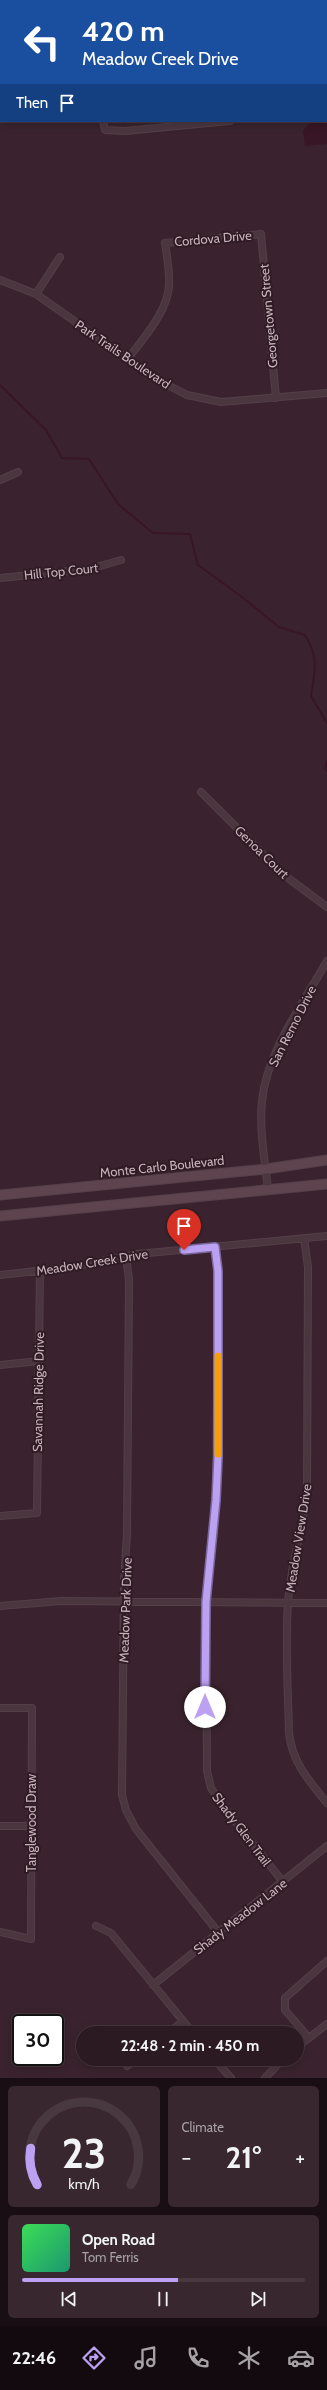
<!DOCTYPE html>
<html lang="en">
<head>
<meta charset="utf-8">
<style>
	body { margin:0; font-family:Cabin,sans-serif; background:#38272f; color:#f1f3f6; height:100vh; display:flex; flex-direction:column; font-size:15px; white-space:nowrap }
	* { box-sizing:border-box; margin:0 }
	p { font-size:13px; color:#a6a1a5 }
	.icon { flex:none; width:22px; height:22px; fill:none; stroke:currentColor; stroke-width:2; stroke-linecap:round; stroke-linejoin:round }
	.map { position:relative; height:2078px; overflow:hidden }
	.drawer { display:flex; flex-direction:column; gap:8px; padding:8px; background:#180e13; flex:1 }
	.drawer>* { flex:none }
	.top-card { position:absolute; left:0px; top:0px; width:327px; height:122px; box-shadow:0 2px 10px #0003,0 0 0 1px #483840; background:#1a4fa0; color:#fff; overflow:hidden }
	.speed { position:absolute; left:12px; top:2014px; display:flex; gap:8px; font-size:20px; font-weight:700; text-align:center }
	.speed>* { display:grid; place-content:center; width:52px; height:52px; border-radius:50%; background:#2c1a22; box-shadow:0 2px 10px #0003,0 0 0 1px #483840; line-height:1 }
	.speed .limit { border:2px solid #111; border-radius:6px; background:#fff; color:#111 }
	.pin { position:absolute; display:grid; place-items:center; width:34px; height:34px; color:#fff; margin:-41px -17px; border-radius:50% 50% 50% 0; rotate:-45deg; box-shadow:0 0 4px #0007 }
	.pin .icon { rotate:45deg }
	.me { position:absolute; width:44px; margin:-22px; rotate:0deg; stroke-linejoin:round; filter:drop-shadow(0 0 3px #0008) }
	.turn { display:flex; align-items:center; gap:14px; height:84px; padding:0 16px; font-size:18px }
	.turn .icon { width:52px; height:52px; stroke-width:2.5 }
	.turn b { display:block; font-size:28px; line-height:34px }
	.then { display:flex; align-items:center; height:38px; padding:0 16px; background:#0003; gap:8px; font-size:15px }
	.big { font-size:30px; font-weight:700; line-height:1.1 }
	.drawer .widget { flex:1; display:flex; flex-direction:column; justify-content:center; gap:6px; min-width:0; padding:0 14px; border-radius:6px; background:#38272f }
	.drawer .dial { align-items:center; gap:0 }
	.dial svg { height:104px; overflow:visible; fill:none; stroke:#483840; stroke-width:7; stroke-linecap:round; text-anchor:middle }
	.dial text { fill:#f1f3f6; stroke:none }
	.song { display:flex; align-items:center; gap:12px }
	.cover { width:48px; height:48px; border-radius:6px; background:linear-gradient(135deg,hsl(130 70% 55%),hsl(160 70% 35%)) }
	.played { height:4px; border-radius:2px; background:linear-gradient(90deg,#bca0f2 55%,#483840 55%) }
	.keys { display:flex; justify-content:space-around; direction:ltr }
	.heat { display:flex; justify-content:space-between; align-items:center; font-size:22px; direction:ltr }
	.drawer .tiles { flex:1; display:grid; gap:8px; grid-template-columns:1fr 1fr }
	.widget:last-child { grid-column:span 2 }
	.trip { position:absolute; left:76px; top:2026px; width:228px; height:40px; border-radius:20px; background:#2c1a22; box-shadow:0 2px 10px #0003,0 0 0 1px #483840; font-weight:700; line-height:40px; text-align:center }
	.menu { display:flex; height:64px; justify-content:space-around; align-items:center; background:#120a0e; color:#a6a1a5 }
	.menu .icon { width:28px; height:28px }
	.menu .active { color:#bca0f2 }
	.menu b { font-size:18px; color:#f1f3f6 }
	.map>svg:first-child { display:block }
</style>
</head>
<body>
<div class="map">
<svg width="327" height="2078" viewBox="0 0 327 2078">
	<rect width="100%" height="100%" fill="#3a232e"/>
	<path fill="#381626" d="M326,8L327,144L305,146L303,131L311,121H326Z"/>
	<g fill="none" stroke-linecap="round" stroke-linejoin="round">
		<path stroke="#381626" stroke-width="2" d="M0,385L46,430L62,458L89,459L118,504L153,533L190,534L198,565L242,597L279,627L305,635C319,658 315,671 311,696L327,723
			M327,761L325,768L327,771"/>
		<g stroke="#543f49" stroke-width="8">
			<path id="minor" d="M92,0V1
				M189,0V1
				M285,0V1
				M103,121L105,130L125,131L230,121
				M0,280L36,294L158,380L187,395L221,402L327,393
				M36,294L60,257
				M128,359C143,338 167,313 169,286C170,272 167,257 165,243L261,234L276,398
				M0,480L18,472
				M0,578L90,569L121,560
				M201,792L284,875L327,907
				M268,1190C265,1161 259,1130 262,1101C267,1051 303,1004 327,961
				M304,1238L308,1267L307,1494C302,1530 291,1565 288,1602C285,1645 288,1690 289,1733C292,1762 309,1781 327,1803
				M215,1247L218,1271L216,1500L206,1602L207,1771L211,1788L224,1807L283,1882
				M126,1256L129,1280L127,1534L124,1582L122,1795L126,1810L136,1829L218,1932
				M0,1275L72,1267L138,1254L327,1236
				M0,1365L39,1361
				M0,1516L37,1513L40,1271
				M0,1606L61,1601L327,1603
				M0,1708H32L31,1939L0,1932
				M0,1826H32
				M96,1926L111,1933L193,2033
				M153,1985L327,1846
				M168,2033L183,2021
				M309,2038L285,2010V1998L327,1961
				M297,2047L327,2024
				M214,2059L231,2078
				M127,2066L136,2059
				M265,2078L283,2059"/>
		</g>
		<g stroke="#543f49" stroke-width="11">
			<path id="secondary" d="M0,1195L266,1169L327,1160
				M0,1216L327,1184"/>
		</g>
		<use href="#minor" stroke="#4b3640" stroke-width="6"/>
		<use href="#secondary" stroke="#5e444f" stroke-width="9"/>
	</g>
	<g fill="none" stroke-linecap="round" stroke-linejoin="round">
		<g stroke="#7a689d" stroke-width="10">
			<path id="route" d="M184,1250L215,1247L218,1271V1457L216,1500L206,1602L205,1707"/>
		</g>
		<use href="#route" stroke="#bca0f2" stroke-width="7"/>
		<path stroke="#f59e0b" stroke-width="7" d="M218,1454V1356"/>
	</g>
	<g text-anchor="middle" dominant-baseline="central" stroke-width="4" stroke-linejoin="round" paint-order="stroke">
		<g font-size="13" fill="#c7b1bb" stroke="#301b25">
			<text transform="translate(213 238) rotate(-5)">Cordova Drive</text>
			<text transform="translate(268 316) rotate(-95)">Georgetown Street</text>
			<text transform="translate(123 354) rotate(34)">Park Trails Boulevard</text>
			<text transform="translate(61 571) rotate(-6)">Hill Top Court</text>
			<text transform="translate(262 852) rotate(44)">Genoa Court</text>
			<text transform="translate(292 1026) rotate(-63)">San Remo Drive</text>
			<text transform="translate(162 1166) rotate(-6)">Monte Carlo Boulevard</text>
			<text transform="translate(92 1262) rotate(-9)">Meadow Creek Drive</text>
			<text transform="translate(38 1392) rotate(-89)">Savannah Ridge Drive</text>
			<text transform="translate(298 1538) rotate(-81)">Meadow View Drive</text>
			<text transform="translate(125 1610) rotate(-88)">Meadow Park Drive</text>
			<text transform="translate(31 1823) rotate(-90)">Tanglewood Draw</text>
			<text transform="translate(242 1829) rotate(53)">Shady Glen Trail</text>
			<text transform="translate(240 1916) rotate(-38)">Shady Meadow Lane</text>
		</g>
	</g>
</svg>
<div class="speed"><div class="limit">30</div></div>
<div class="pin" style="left:184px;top:1250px;background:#d93025"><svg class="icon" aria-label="arrive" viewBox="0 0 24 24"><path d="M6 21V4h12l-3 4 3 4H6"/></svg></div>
<svg class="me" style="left:205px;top:1707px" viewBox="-20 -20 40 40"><circle r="19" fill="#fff"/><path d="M0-13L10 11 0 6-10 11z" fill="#bca0f2"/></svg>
<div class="trip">22:48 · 2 min · 450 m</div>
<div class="top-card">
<div class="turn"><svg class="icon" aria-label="left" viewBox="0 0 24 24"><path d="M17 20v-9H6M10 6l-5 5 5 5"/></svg><div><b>420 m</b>Meadow Creek Drive</div></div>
<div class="then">Then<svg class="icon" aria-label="arrive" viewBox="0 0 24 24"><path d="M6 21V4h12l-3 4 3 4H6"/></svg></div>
</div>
</div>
<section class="drawer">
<div class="tiles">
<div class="widget dial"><svg viewBox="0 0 100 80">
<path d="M14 69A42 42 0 1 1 86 69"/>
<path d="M14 69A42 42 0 0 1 9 41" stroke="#bca0f2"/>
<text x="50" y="56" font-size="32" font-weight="700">23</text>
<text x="50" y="72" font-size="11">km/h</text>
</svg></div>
<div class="widget"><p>Climate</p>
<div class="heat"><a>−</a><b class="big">21°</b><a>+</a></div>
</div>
<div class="widget">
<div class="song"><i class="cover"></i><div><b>Open Road</b><p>Tom Ferris</p></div></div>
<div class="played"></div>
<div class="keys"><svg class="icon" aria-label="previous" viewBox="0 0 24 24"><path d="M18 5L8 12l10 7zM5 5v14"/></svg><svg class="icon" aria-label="pause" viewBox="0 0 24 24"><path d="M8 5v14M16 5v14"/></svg><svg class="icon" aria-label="next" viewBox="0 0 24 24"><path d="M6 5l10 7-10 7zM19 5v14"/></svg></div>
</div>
</div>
</section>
<nav class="menu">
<b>22:46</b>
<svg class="icon active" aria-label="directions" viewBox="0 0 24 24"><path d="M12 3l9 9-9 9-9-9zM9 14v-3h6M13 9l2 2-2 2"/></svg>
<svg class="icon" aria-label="music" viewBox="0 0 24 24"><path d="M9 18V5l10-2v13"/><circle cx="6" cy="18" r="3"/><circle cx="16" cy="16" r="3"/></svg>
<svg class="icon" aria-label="phone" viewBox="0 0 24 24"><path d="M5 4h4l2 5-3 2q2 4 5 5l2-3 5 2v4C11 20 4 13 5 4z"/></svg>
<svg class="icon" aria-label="climate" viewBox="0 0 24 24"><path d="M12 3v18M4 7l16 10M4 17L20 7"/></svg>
<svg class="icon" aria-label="car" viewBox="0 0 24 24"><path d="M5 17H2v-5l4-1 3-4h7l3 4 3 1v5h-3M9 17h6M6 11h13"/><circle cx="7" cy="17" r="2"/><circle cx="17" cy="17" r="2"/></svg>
</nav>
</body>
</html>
